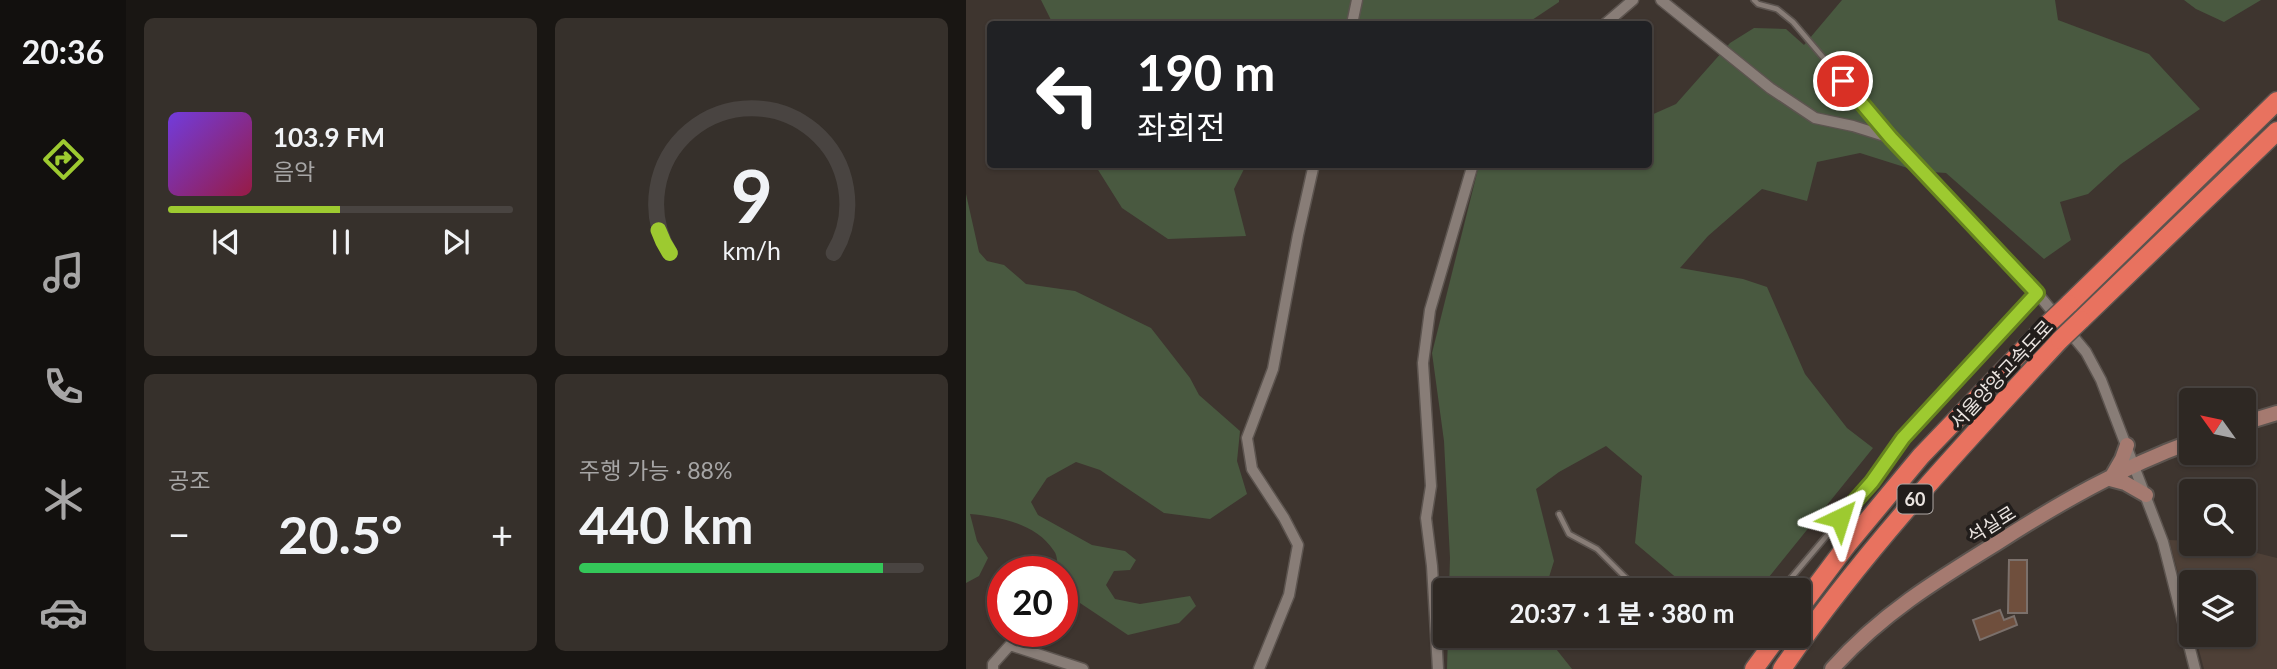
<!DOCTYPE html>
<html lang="ko">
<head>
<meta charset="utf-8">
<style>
	body { margin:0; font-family:Lato,"Noto Sans KR",sans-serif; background:#36302b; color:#f1f3f6; height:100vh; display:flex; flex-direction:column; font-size:26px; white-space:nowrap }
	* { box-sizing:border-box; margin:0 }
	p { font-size:23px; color:#a7a6a6 }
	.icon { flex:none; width:38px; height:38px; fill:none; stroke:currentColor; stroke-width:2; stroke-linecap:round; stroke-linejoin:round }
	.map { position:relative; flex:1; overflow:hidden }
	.sheet { display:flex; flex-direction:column; gap:18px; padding:18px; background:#191613; width:840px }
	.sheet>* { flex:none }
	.hud { position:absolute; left:21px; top:21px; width:665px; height:147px; border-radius:7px; box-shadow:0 2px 5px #0004,0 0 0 2px #494441; background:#202124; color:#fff; overflow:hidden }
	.needle { width:46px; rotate:303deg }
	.buttons { position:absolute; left:1213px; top:388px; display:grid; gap:14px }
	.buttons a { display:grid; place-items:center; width:77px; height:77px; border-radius:7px; background:#2e2823; box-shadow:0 2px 5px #0004,0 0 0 2px #494441; font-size:35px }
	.speed { position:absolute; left:21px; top:556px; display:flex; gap:14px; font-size:35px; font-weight:700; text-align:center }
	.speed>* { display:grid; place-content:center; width:91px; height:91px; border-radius:50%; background:#2e2823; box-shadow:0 2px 5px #0004,0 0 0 2px #494441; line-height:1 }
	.speed .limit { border:10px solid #d22; background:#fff; color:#111 }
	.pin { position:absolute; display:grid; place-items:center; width:60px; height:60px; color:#fff; margin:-30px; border:4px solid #fff; border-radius:50%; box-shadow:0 2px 7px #0007 }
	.me { position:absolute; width:77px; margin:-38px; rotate:41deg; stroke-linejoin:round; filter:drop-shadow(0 0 5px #0008) }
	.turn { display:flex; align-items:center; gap:24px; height:147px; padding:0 35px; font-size:32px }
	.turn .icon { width:91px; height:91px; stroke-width:2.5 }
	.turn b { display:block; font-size:49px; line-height:60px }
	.big { font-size:52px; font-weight:700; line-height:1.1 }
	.sheet .card { flex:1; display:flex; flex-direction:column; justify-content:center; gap:10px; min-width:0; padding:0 24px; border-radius:10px; background:#36302b }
	.sheet .dial { align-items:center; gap:0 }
	.dial svg { height:182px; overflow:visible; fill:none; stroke:#494441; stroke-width:7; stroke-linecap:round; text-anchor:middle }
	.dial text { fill:#f1f3f6; stroke:none }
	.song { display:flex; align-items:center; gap:21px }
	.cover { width:84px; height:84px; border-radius:10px; background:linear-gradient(135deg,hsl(260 70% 55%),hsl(340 70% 35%)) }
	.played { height:7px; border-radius:4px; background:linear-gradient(90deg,#9dca30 50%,#494441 50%) }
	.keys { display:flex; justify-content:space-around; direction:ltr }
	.heat { display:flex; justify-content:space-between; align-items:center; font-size:38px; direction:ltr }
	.charge { height:10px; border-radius:5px; background:linear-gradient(90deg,#34c759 88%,#494441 0) }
	.sheet .tiles { flex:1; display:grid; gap:18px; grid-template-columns:repeat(2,1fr) }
	.trip { position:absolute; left:467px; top:578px; width:378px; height:70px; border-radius:7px; background:#2e2823; box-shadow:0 2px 5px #0004,0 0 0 2px #494441; font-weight:700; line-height:70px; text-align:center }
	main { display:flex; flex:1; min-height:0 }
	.dock { display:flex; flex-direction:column; width:126px; justify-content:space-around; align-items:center; background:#12100e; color:#a7a6a6 }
	.dock .icon { width:49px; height:49px }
	.dock .current { color:#9dca30 }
	.dock b { font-size:32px; color:#f1f3f6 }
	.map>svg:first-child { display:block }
</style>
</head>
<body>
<main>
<nav class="dock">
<b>20:36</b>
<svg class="icon current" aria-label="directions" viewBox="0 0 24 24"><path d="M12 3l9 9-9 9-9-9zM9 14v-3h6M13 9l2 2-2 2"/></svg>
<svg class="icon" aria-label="music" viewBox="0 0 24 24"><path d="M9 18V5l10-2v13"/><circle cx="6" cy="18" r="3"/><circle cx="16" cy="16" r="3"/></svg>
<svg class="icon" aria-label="phone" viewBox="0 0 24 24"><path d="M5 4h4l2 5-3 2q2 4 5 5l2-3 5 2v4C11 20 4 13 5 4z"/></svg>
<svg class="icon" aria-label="climate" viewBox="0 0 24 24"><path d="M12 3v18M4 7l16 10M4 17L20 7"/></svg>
<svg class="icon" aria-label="car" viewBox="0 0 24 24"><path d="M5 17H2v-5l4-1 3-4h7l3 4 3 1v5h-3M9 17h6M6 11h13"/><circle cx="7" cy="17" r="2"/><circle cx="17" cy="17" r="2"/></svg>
</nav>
<section class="sheet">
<div class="tiles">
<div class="card">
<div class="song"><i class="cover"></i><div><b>103.9 FM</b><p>음악</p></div></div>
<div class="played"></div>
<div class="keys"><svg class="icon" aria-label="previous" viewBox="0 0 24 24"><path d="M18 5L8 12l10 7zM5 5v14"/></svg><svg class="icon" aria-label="pause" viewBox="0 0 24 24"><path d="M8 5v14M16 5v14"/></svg><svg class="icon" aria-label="next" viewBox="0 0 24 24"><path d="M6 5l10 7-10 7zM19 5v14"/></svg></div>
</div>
<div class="card dial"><svg viewBox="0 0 100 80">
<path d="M14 69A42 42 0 1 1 86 69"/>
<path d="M14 69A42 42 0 0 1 9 59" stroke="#9dca30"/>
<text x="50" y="56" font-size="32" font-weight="700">9</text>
<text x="50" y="72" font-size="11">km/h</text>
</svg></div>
<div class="card"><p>공조</p>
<div class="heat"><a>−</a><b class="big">20.5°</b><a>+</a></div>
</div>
<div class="card"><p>주행 가능 · 88%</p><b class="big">440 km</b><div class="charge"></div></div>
</div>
</section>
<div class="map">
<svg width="1311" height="669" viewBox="0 0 1311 669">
	<rect width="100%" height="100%" fill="#3e352f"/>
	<path fill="#4e4037" d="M1203,540L1225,541V544H1255L1311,558V669H1238L1229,635H1278V583H1225V621Z"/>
	<path fill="#495940" d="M75,0H593V2L560,24H325L310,21L308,24H87Z
		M876,0H1089L1092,20L1183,54L1234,109L1155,164L1122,194L1094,202L1105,240L1078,259L980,173L951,171L894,153L851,162L841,201L796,189L742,236L714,268L777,279L801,287L839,374L881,428L907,448L803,577L759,583L713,580L669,543L676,476L640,446L593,472L570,489L588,561L579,590H483L484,558L478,441L466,353L512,169L515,165L682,164L683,116L710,104L764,43L788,28L820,29L838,45Z
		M1218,0H1295L1258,22L1230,9Z
		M129,165H280L268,189L280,236L202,239L156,208Z
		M0,194L13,252L21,261L38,265L60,284L109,291L185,328L224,378L233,395L274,431L271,461L281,494L244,519L198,513L134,470L110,462L81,478L65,502L72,515L126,545L159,551L170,560L164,570L148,571L140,585L149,599L174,604L224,596L230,606L213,623L162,635L96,591V572H92C91,565 92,556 88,551C70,523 34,517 4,514L11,541L22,558L13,576L0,583Z
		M482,635H579L606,669H481Z"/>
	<path fill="#6f4f3d" stroke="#7b706b" stroke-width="2" d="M1043,560H1061V613H1042Z
		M1034,610L1038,620L1048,616L1051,625L1014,640L1007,620Z"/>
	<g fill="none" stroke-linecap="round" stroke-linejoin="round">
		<g stroke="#5c544f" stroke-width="8">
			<path id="service" d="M788,0L792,4L811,9L827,22L923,135
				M593,514L603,534L631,549L672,590
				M647,590L659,577
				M815,590L906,482L937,438L1070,294
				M616,636L617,635"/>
		</g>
		<g stroke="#5c544f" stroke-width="13">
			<path id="minor" d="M695,0L804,88L849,118L887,126L925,138L1071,293L1120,352L1135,380L1197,542L1229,669
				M386,24L391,0
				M639,24L667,0
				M27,669V664L44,645L117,669
				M293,669L323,595L332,545L318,518L286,469L281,438L307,369L332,235L348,164
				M472,669L466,566L460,518L465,486L457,363L464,310L507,164"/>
		</g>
		<g stroke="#5c544f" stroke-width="18">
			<path id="secondary" d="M1278,423L1311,413
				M1145,478L1156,459L1161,445
				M1144,479L1159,483L1180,495
				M866,669C914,615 969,581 1031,543C1092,504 1156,467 1225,442"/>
		</g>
		<g stroke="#5c544f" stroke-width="21">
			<path id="motorway" d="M1103,304L1311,101
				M1115,320L1311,131
				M833,609L881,545L955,456L1082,324
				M788,669L813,635
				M816,669C898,550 997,445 1094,340"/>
		</g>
		<use href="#service" stroke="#887d77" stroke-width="4.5"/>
		<use href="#minor" stroke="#887d77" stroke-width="10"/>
		<use href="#secondary" stroke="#a57a70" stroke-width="14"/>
		<use href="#motorway" stroke="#e8725f" stroke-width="18"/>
		<g stroke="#5c544f" stroke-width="21" stroke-linecap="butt">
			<path id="motorway-bridge" d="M1082,324L1103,304
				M1094,340L1115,320"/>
		</g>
		<use href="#motorway-bridge" stroke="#e8725f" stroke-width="18"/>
	</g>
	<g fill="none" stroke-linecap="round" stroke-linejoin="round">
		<g stroke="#66831f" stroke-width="18">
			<path id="route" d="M874,518L906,482L937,438L1071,293L925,138L877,81"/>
		</g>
		<use href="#route" stroke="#9dca30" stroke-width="12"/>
	</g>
	<g text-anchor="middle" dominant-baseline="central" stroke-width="7" stroke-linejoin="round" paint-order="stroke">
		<rect fill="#211d1b" stroke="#aea8a5" stroke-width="2" x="931.5" y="484.5" width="35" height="29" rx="5"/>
		<g font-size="18" font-weight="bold" fill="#eae4e0">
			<text x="949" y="499">60</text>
		</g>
		<g font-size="19" fill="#eae4e0" stroke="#211d1b">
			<text transform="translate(1035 374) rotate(-47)">서울양양고속도로</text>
			<text transform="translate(1025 524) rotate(-32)">석실로</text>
		</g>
	</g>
</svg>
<div class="buttons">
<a><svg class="needle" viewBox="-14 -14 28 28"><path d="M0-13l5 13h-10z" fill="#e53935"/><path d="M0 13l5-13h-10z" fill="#a7a6a6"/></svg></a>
<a><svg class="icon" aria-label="search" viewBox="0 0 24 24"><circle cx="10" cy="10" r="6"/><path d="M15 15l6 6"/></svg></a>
<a><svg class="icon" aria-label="layers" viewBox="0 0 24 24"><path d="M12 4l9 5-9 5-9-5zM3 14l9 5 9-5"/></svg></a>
</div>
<div class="speed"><div class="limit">20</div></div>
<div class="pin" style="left:877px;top:81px;background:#d93025"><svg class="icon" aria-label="arrive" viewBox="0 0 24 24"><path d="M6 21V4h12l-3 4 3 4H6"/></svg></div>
<svg class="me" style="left:874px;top:518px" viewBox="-20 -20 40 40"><path d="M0-17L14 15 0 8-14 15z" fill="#9dca30" stroke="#fff" stroke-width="4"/></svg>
<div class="trip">20:37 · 1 분 · 380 m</div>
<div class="hud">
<div class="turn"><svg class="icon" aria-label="left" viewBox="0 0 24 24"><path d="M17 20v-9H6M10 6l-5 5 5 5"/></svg><div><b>190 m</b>좌회전</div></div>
</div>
</div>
</main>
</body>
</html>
